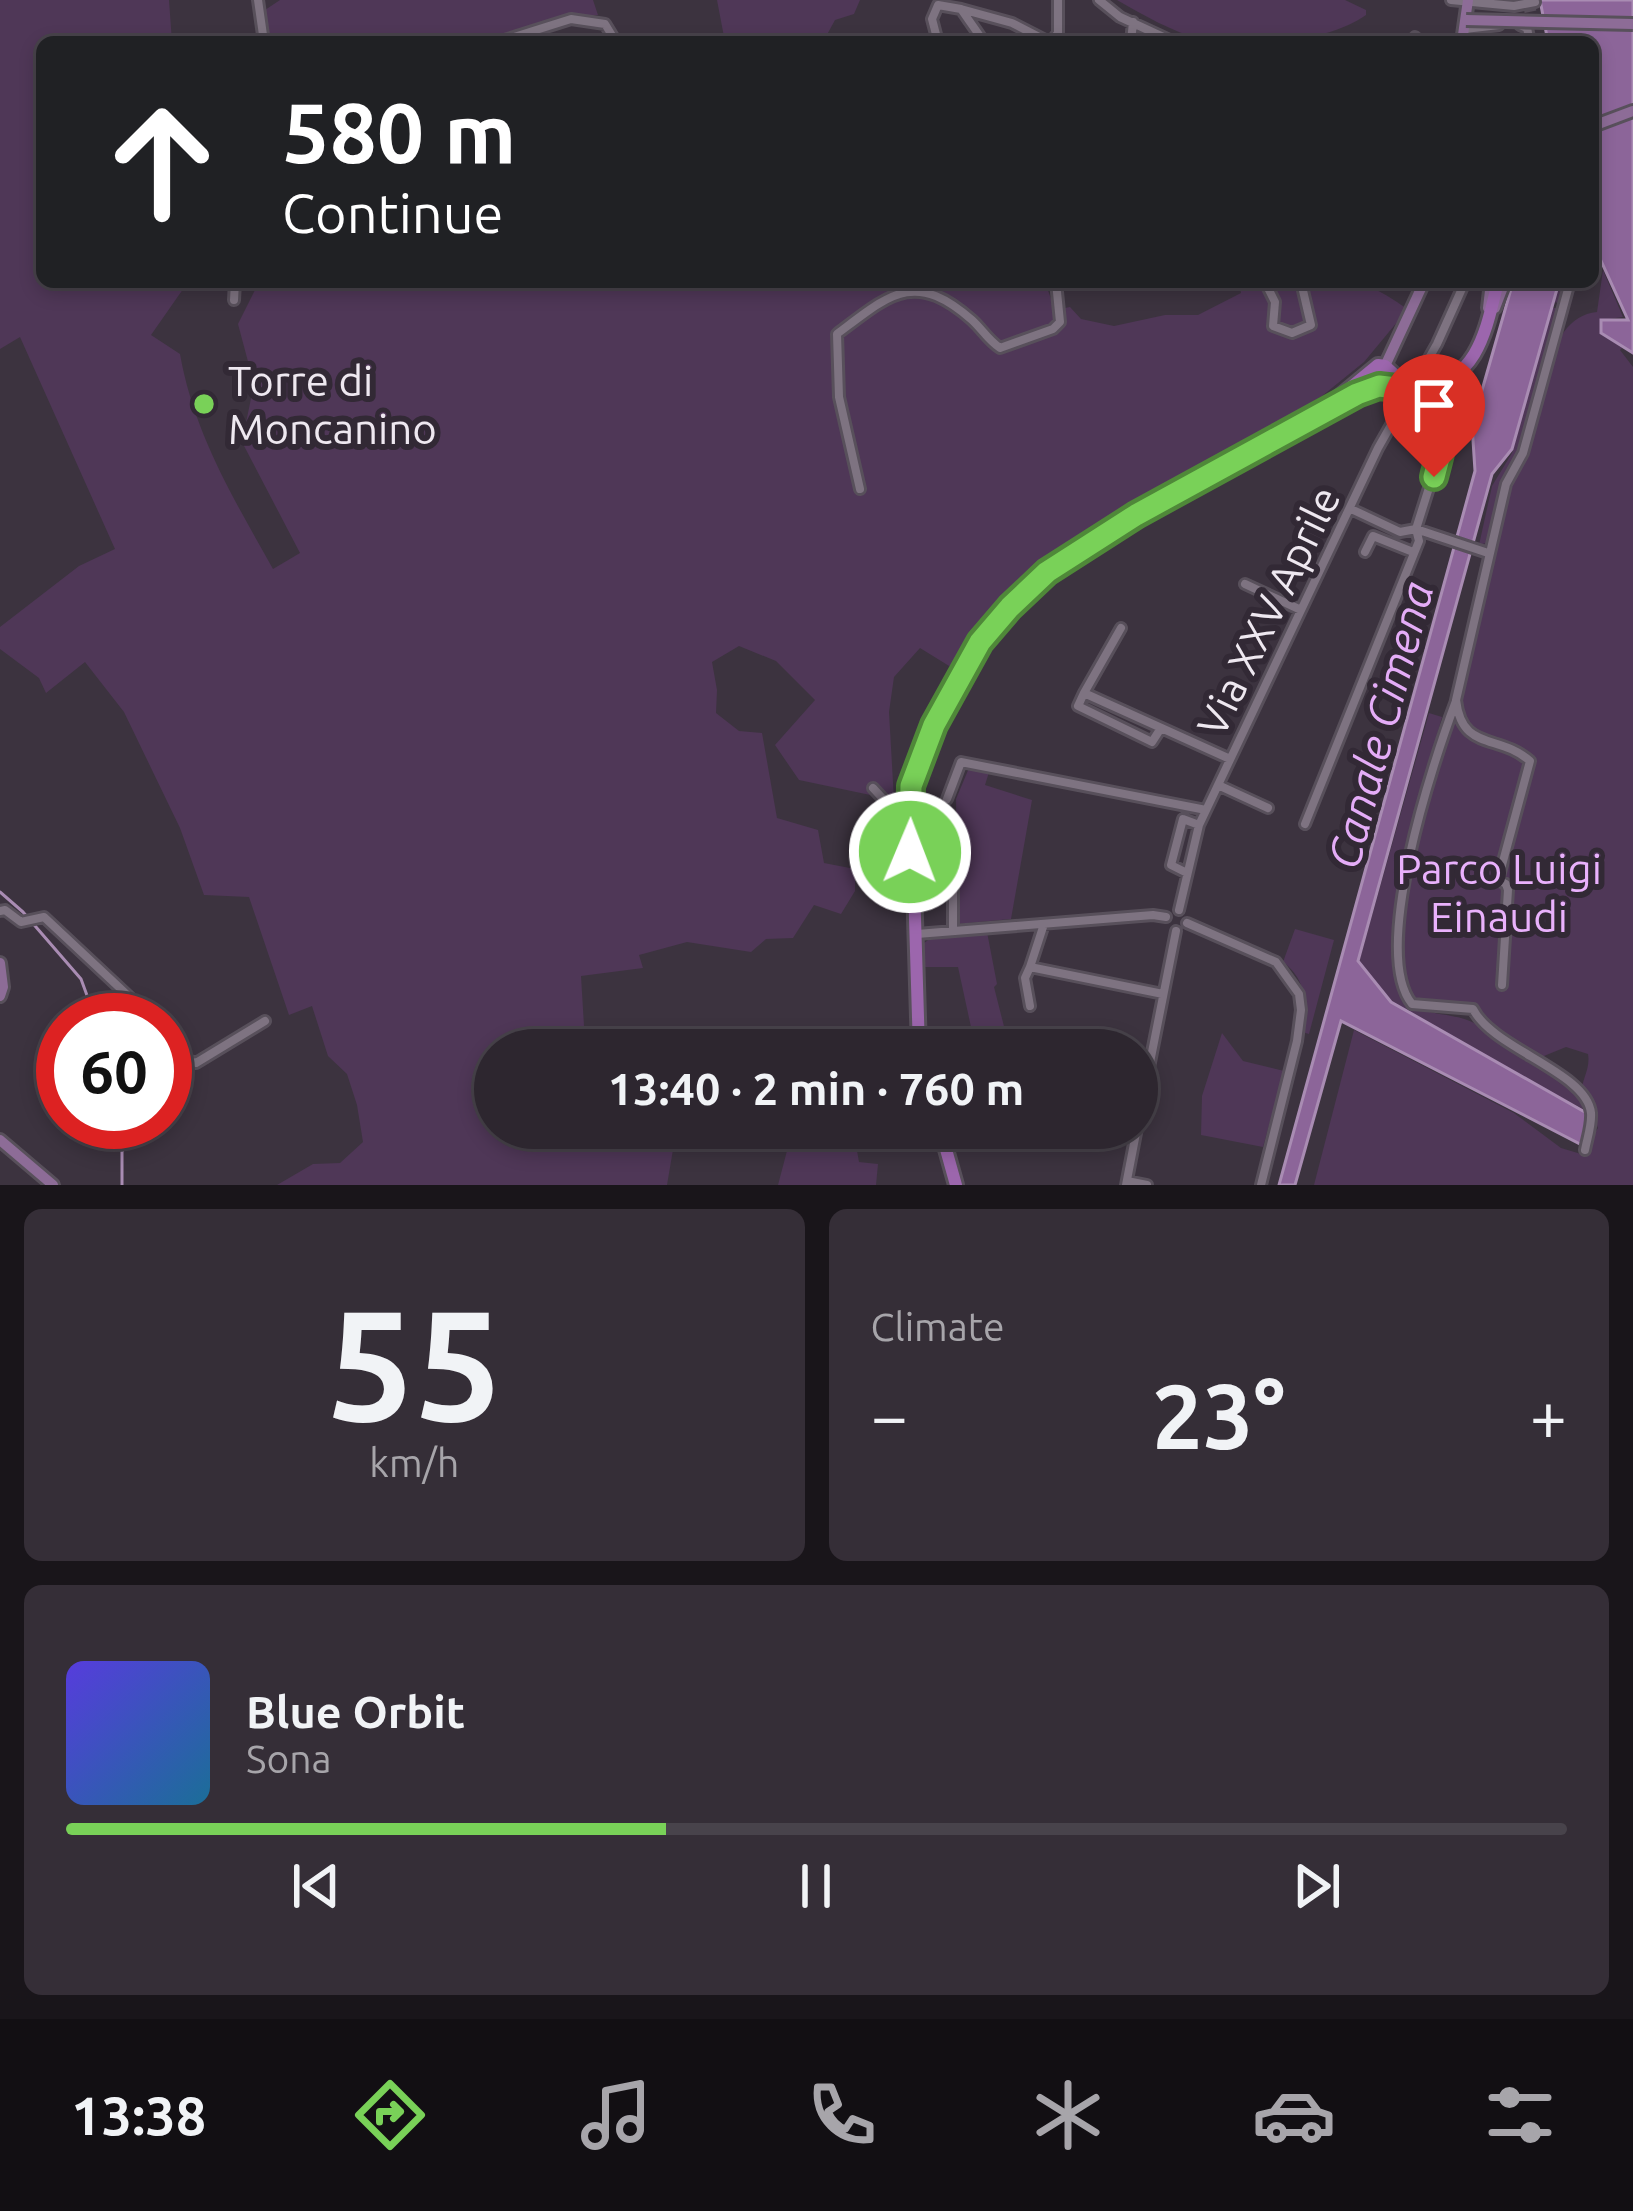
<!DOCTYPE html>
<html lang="en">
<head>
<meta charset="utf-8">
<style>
	body { margin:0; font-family:Ubuntu,sans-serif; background:#352e37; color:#f1f3f6; height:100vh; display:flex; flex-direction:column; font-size:45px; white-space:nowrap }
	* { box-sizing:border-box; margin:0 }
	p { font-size:39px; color:#a7a5aa }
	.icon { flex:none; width:66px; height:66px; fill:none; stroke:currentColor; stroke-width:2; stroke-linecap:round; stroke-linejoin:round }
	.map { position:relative; height:1185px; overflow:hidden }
	.side { display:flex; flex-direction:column; gap:24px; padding:24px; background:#19151a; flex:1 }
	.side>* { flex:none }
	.guide { position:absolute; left:36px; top:36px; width:1563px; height:252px; border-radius:18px; box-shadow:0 6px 18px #0003,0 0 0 3px #48434b; background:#202124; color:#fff; overflow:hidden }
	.speed { position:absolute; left:36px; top:993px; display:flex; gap:24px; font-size:60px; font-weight:700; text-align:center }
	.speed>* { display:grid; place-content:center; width:156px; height:156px; border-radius:50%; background:#2d262f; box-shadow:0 6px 18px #0003,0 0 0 3px #48434b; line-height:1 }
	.speed .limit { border:18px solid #d22; background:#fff; color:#111 }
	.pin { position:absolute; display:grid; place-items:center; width:102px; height:102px; color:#fff; margin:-123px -51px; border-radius:50% 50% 50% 0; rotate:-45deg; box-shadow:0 0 12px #0007 }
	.pin .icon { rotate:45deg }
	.me { position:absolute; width:132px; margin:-66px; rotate:1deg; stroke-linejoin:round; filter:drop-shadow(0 0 9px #0008) }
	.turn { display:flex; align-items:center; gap:42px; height:252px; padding:0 48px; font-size:54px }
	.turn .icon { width:156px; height:156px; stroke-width:2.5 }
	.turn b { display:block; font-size:84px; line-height:102px }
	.big { font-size:90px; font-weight:700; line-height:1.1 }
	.side .card { flex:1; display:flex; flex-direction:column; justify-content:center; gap:18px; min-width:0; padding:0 42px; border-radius:18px; background:#352e37 }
	.side .dial { align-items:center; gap:0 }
	.dial b { font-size:156px; line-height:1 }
	.song { display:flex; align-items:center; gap:36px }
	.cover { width:144px; height:144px; border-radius:18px; background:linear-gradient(135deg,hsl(250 70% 55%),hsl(200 70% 35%)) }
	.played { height:12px; border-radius:6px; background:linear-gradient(90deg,#79d158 40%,#48434b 40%) }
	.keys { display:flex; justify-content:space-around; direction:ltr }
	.heat { display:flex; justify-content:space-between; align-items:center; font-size:66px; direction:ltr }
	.side .tiles { flex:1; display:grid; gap:24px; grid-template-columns:1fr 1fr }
	.card:last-child { grid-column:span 2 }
	.trip { position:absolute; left:474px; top:1029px; width:684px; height:120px; border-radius:60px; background:#2d262f; box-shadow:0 6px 18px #0003,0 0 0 3px #48434b; font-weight:700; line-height:120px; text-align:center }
	.menu { display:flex; height:192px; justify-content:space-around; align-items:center; background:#120f13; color:#a7a5aa }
	.menu .icon { width:84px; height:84px }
	.menu .selected { color:#79d158 }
	.menu b { font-size:54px; color:#f1f3f6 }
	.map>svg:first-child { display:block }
</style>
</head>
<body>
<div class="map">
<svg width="1633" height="1185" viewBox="0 0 1633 1185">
	<rect width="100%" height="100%" fill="#3c333f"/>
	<path fill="#4f3757" d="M0,0H169L172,42H42V282H188L151,335L180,354C194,434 234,499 273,569L300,553L242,442L254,384L238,324L259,282H1045L1055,310L1070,307L1081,319L1114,326L1165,315H1198L1241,293L1239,282H1326L1330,287C1358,273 1384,294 1408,309L1364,362L1322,396L1050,564L1005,605L954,669L920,648L894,677L889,712L894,800L799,780L775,745L815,700L776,661L739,646L712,662L717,690L716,713L739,731L762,733L777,818L818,830L824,863L855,869V891L841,914L814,905L793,938L766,939L751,952L687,942L639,955L643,968L581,976L584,1026L607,1039L605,1050H495V1128H690L675,1138L667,1185H277L313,1164L340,1163L363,1142L357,1105L347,1074L328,1056L312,1006L289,1015L249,897L204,895L180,828L124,712L85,662L46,693L39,678L0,649V627L79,566L115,549L20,337L0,349Z
		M280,0H593L598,15C565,17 520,23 493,42H266L262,12Z
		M717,0H860L854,14L835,20L823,42H725Z
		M1117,0H1345L1366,10V15C1330,41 1245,52 1202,40C1171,31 1145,16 1117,0Z
		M1603,270L1623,317L1602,320L1601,333L1622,348L1620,350L1633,367V1185H1314L1354,1030L1514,1113L1561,1148L1581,1154L1598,1128L1596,1123L1588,1122L1589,1112L1465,1047L1391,1002L1359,962L1429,713L1442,717C1429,766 1366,969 1407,1002C1425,1017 1456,1012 1476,1024C1513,1044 1549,1072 1582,1098C1579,1082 1591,1071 1588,1054L1566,1047L1539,1058L1482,1023L1476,1008L1413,1002L1399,969L1408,884L1425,813L1460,697L1511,483C1515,476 1522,467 1526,459C1542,421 1540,317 1597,312Z
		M1559,282H1568L1525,441L1505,485L1486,543L1479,545L1492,486L1512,453L1552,308H1557L1558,303L1554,302Z
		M969,768L990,769L985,785L1032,800L1011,919L957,924L956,799Z
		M1295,929L1334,940L1309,1034L1302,1032C1307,1004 1307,980 1283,962Z
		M987,932L997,984L994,987L1010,1050H976L958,967H921L920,946L931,938Z
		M1222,1033L1243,1061L1284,1071L1263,1147L1201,1135L1202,1096Z
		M793,1128H853L859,1162L878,1164L876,1185H778Z"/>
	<path fill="#8c6599" stroke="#a98cb3" stroke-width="3" d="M1540,0H1633V353L1601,333V320H1628L1597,252L1593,253V42H1548Z
		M1513,282H1559L1512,449L1492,474L1358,961L1391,1002L1590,1115L1582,1145L1341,1021L1295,1185H1279L1475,471L1472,425Z"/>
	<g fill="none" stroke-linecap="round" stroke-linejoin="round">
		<path stroke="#a98cb3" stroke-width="3" d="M0,892L23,912L81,979L96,1020
			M122,1185V1152L132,1122"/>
		<path stroke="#574e5a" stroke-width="12" stroke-dasharray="12 6" stroke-linecap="butt" d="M1528,0L1537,42"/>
		<g stroke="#58505b" stroke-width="14">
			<path id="street" d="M258,0L264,42
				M1099,0L1120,17L1174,42
				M1451,0L1514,6L1535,2
				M1520,25L1527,28L1530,42
				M1465,29L1499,25
				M498,42L571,19L605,24L616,42
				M938,42L932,19L938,5L961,9
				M984,42L961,9L1012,23L1049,42
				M1051,42L1058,33V0
				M1131,42L1133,22
				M1414,42L1415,37
				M1593,265L1594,266
				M1265,282L1275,302L1273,326L1292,333L1311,325L1301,282
				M234,300L235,282
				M860,489L839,397L837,334C889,295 914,269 972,320C982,329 988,340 1000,348L1053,329L1060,322L1056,282
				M1351,509L1400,532L1416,529L1488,553
				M1365,552L1373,536L1413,552
				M1245,584L1301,610
				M1121,628L1084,693L1230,759
				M1084,693L1078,706L1152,742L1161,728
				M1456,701C1433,762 1370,952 1412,1004L1473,1009C1493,1049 1587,1072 1591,1113C1592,1125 1587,1139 1585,1150
				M1218,785L1268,808
				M873,788L910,828
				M947,799L961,762L1206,810
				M1305,824L1419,541L1416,529L1440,453L1451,379
				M1187,873L1171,865L1183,819L1199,825
				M1179,910L1199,825L1378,448L1437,344L1465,282
				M0,911L5,910L21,922L44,917L154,1020
				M1187,923L1276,962L1299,994L1301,1010L1297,1041L1261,1185
				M1044,924L1030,967L1163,994
				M953,931V862
				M917,934L1153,915L1166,917
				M1030,967L1025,978L1030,1006
				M1502,985L1508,890L1506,884L1498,880L1530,761C1498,733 1462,752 1456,700L1506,484L1523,453L1570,282
				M165,1036L180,1058L196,1063L265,1021
				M1137,1128L1176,931
				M1127,1181L1147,1185
				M1126,1185L1137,1128"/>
		</g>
		<g stroke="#58505b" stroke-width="16">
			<path id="secondary" d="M1462,42L1468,0
				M1593,126L1633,111
				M1488,308L1491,282
				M1495,308L1505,282
				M1385,366L1424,282
				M0,963L3,987L0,996
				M0,1140L53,1185"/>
		</g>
		<g stroke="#58505b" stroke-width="18">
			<path id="primary" d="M1423,388C1479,379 1486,329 1498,282
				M1338,398L1378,365L1385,366L1397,377
				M919,1050L911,786L934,725L979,642L1010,607L1077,551L1324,411L1379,386
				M940,1128L956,1185"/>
		</g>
		<use href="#street" stroke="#7e7381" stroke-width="8"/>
		<use href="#secondary" stroke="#8d6c97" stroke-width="10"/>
		<use href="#primary" stroke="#9c66ad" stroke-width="12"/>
		<g stroke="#58505b" stroke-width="16" stroke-linecap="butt">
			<path id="secondary-bridge" d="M1466,20L1633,24"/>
		</g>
		<g stroke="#58505b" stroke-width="18" stroke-linecap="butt">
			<path id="primary-bridge" d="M1393,388H1423"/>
		</g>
		<use href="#secondary-bridge" stroke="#8d6c97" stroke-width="10"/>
		<use href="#primary-bridge" stroke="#9c66ad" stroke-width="12"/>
	</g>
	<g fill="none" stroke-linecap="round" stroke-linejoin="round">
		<g stroke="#4f8839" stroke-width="30">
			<path id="route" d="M910,852L911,786L934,725L980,642L1010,607L1047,572L1136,515L1357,394L1379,386L1414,390L1428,388C1457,408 1441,448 1434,477"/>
		</g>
		<use href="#route" stroke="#79d158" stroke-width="21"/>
	</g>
	<circle fill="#79d158" stroke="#322935" stroke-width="4.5" cx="204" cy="404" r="12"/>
	<g text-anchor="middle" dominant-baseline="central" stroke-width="12" stroke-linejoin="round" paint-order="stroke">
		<g font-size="42" fill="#eee8f0" stroke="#322935" text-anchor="start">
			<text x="228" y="380">Torre di<tspan x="228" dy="48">Moncanino</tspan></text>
		</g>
		<g font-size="42" fill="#eee8f0" stroke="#322935">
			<text transform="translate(1268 611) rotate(-64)">Via XXV Aprile</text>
		</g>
		<g font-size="42" fill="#e9b1fc" stroke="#322935">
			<text x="1499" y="868">Parco Luigi<tspan x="1499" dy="48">Einaudi</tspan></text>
		</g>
		<g font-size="45" font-style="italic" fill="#e4acf7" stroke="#322935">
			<text transform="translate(1380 725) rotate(-75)">Canale Cimena</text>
		</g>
	</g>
</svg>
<div class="speed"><div class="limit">60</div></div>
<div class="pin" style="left:1434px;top:477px;background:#d93025"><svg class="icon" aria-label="arrive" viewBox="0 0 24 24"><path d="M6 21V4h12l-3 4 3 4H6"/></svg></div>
<svg class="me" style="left:910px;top:852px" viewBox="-20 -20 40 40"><circle r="17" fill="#79d158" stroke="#fff" stroke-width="3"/><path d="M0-11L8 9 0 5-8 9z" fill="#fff"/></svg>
<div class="trip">13:40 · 2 min · 760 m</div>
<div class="guide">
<div class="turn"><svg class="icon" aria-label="ahead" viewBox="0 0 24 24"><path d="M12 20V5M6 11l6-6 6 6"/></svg><div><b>580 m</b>Continue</div></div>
</div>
</div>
<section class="side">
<div class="tiles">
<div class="card dial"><b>55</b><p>km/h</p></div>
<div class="card"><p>Climate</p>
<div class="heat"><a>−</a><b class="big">23°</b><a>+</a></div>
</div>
<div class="card">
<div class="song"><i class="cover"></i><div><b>Blue Orbit</b><p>Sona</p></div></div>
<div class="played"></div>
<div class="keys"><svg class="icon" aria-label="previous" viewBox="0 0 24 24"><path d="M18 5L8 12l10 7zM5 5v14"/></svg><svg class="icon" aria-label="pause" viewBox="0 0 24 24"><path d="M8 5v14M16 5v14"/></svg><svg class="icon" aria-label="next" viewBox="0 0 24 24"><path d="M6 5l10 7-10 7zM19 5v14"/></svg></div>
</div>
</div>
</section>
<nav class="menu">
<b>13:38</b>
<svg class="icon selected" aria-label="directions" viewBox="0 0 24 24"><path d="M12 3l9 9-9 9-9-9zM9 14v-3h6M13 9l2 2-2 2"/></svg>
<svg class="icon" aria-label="music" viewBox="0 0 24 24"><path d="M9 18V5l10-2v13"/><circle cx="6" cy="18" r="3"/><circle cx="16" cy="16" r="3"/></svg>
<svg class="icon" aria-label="phone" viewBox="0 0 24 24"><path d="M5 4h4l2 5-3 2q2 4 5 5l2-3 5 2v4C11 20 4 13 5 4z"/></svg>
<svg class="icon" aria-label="climate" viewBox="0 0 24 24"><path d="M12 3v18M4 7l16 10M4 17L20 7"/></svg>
<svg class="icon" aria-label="car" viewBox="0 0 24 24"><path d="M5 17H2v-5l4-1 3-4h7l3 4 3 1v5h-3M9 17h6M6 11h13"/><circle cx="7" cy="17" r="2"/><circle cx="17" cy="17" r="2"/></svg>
<svg class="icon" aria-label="filters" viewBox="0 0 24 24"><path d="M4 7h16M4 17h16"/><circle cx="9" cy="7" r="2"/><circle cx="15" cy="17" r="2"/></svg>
</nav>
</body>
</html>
